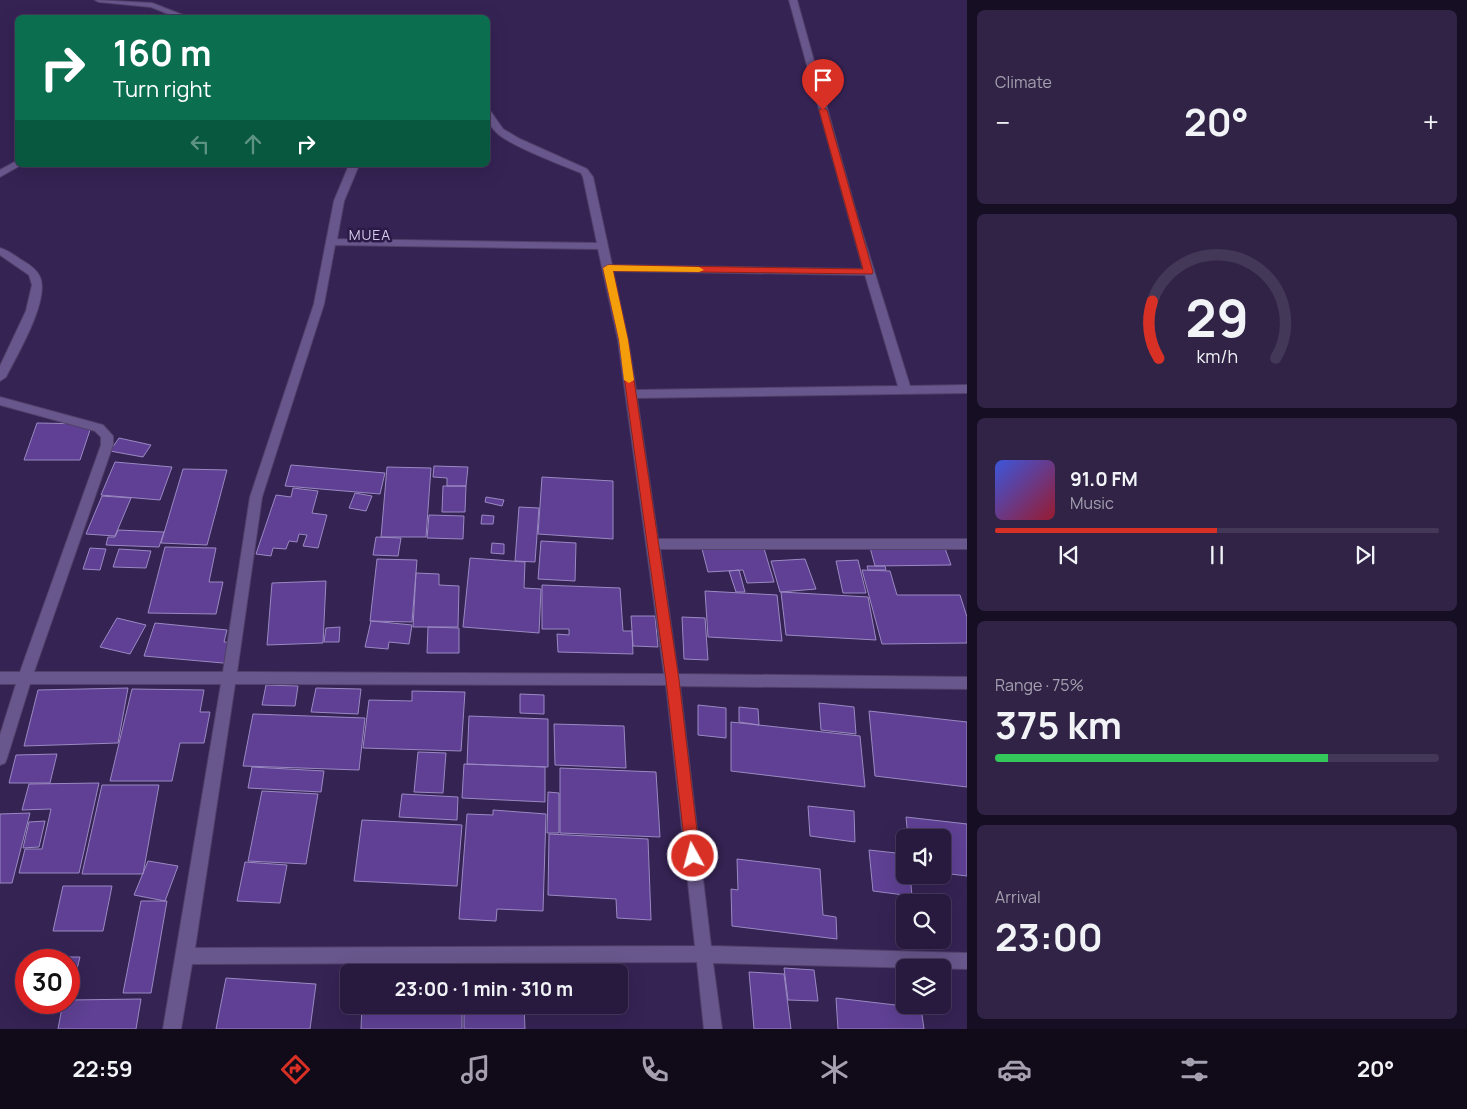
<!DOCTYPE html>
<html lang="en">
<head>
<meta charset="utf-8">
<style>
	body { margin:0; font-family:Manrope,sans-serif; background:#302346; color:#f1f3f6; height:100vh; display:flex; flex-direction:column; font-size:19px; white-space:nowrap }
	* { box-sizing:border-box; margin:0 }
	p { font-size:16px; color:#a5a1b0 }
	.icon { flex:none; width:28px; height:28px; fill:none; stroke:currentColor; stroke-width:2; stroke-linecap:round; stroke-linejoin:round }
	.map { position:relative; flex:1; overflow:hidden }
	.side { display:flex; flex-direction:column; gap:10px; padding:10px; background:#160e23; width:500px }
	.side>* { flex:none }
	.hud { position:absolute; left:15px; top:15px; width:475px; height:152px; border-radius:8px; box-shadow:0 5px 20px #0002,0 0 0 1px #443859; background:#0b6e4f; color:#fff; overflow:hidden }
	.tools { position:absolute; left:896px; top:829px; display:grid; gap:10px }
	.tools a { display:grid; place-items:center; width:55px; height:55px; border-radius:8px; background:#281a3f; box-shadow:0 5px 20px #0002,0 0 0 1px #443859; font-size:25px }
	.speed { position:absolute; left:15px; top:949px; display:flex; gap:10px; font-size:25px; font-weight:700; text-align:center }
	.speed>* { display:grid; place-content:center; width:65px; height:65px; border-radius:50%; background:#281a3f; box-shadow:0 5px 20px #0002,0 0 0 1px #443859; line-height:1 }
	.speed .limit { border:8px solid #d22; background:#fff; color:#111 }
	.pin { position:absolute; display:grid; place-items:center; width:42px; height:42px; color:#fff; margin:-51px -21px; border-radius:50% 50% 50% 0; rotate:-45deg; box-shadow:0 0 5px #0007 }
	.pin .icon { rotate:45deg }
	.me { position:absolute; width:55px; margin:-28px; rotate:353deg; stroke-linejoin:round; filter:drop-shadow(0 0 4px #0008) }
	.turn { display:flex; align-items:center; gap:18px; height:105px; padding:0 15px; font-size:22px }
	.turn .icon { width:65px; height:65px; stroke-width:2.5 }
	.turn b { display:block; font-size:35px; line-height:42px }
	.lanes { display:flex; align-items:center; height:48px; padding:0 15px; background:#0003; justify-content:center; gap:25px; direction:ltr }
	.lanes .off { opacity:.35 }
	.big { font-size:38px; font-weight:700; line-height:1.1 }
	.side .widget { flex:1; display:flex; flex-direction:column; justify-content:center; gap:8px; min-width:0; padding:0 18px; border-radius:8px; background:#302346 }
	.side .dial { align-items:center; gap:0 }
	.dial svg { height:130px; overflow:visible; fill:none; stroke:#443859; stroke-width:7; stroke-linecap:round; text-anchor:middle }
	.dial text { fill:#f1f3f6; stroke:none }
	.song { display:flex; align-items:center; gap:15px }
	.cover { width:60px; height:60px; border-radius:8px; background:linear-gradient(135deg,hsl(230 70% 55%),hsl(350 70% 35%)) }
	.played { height:5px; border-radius:2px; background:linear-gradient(90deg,#d93025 50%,#443859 50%) }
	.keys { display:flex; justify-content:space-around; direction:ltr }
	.heat { display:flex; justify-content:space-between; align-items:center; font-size:28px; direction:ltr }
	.charge { height:8px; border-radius:4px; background:linear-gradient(90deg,#34c759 75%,#443859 0) }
	.trip { position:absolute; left:340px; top:964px; width:288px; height:50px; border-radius:8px; background:#281a3f; box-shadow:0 5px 20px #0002,0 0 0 1px #443859; font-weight:700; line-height:50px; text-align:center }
	.menu { display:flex; height:80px; justify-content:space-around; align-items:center; background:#100a19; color:#a5a1b0 }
	.menu .icon { width:35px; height:35px }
	.menu .current { color:#d93025 }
	.menu b { font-size:22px; color:#f1f3f6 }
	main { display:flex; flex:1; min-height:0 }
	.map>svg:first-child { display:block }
</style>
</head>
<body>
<main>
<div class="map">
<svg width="967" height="1029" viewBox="0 0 967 1029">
	<rect width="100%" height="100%" fill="#352354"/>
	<path fill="#5f4094" stroke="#9a89c2" d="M37,423L92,424L80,460H24Z
		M119,438L151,445L143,457L110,451Z
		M115,462L172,467L160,500L101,495Z
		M291,465L385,473L380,494L285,486Z
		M434,466L468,467L466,486H447V478L433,477Z
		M387,467L431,468L426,537H381Z
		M183,469L227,470L207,545L161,543Z
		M542,477L613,481V539L538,534Z
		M443,486H466L465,512H442Z
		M293,488L318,491L312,513L327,515L318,548L303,546L307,535L299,534L297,542L289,541L286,549L273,548L271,556L256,554L276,495L291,497Z
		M355,493L372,496L366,511L349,508Z
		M102,496L131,498L115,536L86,534Z
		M486,497L504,500L502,506L485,502Z
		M519,507L539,508L535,562L515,561Z
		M429,515L464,516L463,539L427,538Z
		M482,515L494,516L493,524H481Z
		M118,530L164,532L159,547L106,545L108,537H115Z
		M376,537L401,538L398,556L373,555Z
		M868,540H942L951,565L875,566Z
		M541,541L576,543L575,581L538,579Z
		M492,543L504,544V554L491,553Z
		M763,545L774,582L747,583L743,570L708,572L702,549Z
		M165,547L216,548L209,582H223L216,614L148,613Z
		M90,548L106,549L100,570L83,569Z
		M119,549L151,551L146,568L113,567Z
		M470,558L525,562L524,588L541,589L539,633L463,627Z
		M377,559L417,560L412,622L370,621Z
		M805,559L816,589L780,592L771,561Z
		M858,560L866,593H843L836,561Z
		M867,566H885L886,570H868Z
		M739,570L745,592H736L729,571Z
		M862,570L890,571L897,595H960L967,617V643L882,644Z
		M416,573L439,574V585L459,586L458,627H413Z
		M326,581L323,643L267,645L272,583Z
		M542,585L620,588L623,631H632L633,654L558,652L557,634L569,635V629H542Z
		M705,591L777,595L782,641L708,637Z
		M781,592L868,597L876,640L786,635Z
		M631,616H655L658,647L633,646Z
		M682,617L705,618L708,660L684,659Z
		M117,618L146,625L130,654L100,647Z
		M371,621L412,625L409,644L389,642L388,649L365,647Z
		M155,623L227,630L224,642L240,643L234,664L144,656Z
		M340,627L339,642H324L326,628Z
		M428,627L459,628V653H427Z
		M266,685L298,686L295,706L262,705Z
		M128,688L118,743L24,746L38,690Z
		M316,688L361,689L358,714L311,712Z
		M132,689L204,690L200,712H210L204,743H180L172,781H110Z
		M412,691L465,692L461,751L363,748L369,700L412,701Z
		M520,694L544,695V714L520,713Z
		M819,703L854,707L856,734L821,730Z
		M698,705L726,708V738L698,735Z
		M739,707L758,709L759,725L739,722Z
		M869,711L967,722V787L875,776Z
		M253,714L365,718L359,770L243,766Z
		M469,716L548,719V767L467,764Z
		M731,722L860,736L865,787L731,771Z
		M554,724L624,726L626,768L555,765Z
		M418,752L446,753L443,793L414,792Z
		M57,754L50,783H9L16,755Z
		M464,764L545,767V802L462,798Z
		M252,767L324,771L321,792L248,788Z
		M560,768L656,772L660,837L560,833Z
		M99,783L79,873H19L25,849H42L51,809L22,810L29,784Z
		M102,785H159L143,874H82Z
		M262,791L318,794L306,864L248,861Z
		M548,792L559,793V833H547Z
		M402,794L458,797L457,820L399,817Z
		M808,806L854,811L855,842L810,836Z
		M493,810L546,814L543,911L497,909L496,921L459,919L467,814L493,815Z
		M30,813L12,883H0V814Z
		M906,817L967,824V876L942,873V838H908Z
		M362,820L462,825L457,886L354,881Z
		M45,821L39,847L23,848L29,822Z
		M549,834L648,839L651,920L617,918L616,899L548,895Z
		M869,850L905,854V875H910L912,896L873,891Z
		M737,859L820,869L823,915L836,917L837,939L732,926L731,889L738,890Z
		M148,861L178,866L165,901L134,895Z
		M245,862L287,865L280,903L237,901Z
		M63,886H112L103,931H53Z
		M141,901H167L151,993H123Z
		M49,957H80L75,977H69V960H48Z
		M522,964L523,972H463V965Z
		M462,965V972H364V967Z
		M784,968L814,970L818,1001L788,1000Z
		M749,972L784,974L791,1029H754Z
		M226,978L316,984L310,1029H216Z
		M836,998L921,1008L924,1029H838Z
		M141,999L136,1029H58L63,1002H69V1000Z
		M362,1005H462V1029H361Z
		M464,1005H524L525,1029H464Z"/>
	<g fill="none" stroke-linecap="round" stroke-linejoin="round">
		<g stroke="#51406a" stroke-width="2">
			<path id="minor" d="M95,0L152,3L191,18H178L151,7L99,2Z
				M789,0H797L858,219L910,386L967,385V393L637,398L658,539H967V549H660L678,674L967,677V689L680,686L711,946L967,953V969L713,963L722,1029H704L697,962L192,964L181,1029H163L221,684H30L7,758L5,763L0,765V735L16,684H0V672H20L101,445V437L95,431L0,405V397L103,425L113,436V445L34,672H223L250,497L314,304L334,201L349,165H359L344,201L337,239L597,243L583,177L581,173C562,165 508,145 496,132C490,126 487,119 488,111L491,112L503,129L520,139L587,169L593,177L612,265L863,269ZM335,245L598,249L618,340L664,674L237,672L262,497L324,304ZM613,271L865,275L898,386L636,390L628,340ZM235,684L666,685L695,946L195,948Z
				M18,160V165H21L0,177V170Z
				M0,248C7,250 14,255 20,259C27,263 37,269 40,277C50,300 17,355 6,377L0,381V366L26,311L32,285L29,275L0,255Z"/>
		</g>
		<use href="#minor" fill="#68578c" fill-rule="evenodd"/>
	</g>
	<path fill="#d93025" stroke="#8d1f18" d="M823,107L827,110L873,272L872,274L613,271L628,340L679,680L700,856L698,861L693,863L688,861L686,856L666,680L619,340L603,268L608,265L863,269L819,110Z"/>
	<path fill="#f59e0b" d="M608,265L699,267L704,270L699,272L613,271L628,340L634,380L629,383L624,380L619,340L603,268Z"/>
	<g text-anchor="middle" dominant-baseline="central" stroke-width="5" stroke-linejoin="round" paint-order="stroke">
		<g font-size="14" letter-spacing="1" fill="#d5cdeb" stroke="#2b1948">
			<text x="370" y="234">MUEA</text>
		</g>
	</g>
</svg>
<div class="tools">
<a><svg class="icon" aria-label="sound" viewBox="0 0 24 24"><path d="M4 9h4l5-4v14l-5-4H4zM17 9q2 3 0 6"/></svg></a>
<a><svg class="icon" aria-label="search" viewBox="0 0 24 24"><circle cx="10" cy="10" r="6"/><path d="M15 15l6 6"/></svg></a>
<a><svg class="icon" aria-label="layers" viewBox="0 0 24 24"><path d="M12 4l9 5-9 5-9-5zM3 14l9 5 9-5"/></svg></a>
</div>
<div class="speed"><div class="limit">30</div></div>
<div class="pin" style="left:823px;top:110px;background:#d93025"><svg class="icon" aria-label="arrive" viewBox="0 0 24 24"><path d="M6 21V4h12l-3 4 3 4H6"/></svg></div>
<svg class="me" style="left:693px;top:856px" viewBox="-20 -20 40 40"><circle r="17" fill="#d93025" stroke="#fff" stroke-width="3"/><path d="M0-11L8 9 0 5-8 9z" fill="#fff"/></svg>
<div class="trip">23:00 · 1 min · 310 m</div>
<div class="hud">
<div class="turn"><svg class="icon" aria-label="right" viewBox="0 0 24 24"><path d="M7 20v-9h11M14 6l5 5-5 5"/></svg><div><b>160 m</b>Turn right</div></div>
<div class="lanes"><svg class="icon off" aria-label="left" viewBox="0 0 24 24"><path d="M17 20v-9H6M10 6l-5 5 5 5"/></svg><svg class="icon off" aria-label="ahead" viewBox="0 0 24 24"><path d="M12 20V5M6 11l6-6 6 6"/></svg><svg class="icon" aria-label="right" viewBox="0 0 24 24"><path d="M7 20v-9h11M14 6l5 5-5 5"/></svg></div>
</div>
</div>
<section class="side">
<div class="widget"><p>Climate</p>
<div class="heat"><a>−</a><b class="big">20°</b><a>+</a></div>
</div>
<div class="widget dial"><svg viewBox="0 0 100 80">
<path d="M14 69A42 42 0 1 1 86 69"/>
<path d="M14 69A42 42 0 0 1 10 34" stroke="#d93025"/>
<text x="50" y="56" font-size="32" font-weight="700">29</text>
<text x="50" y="72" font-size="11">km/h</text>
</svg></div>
<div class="widget">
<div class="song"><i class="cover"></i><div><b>91.0 FM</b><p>Music</p></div></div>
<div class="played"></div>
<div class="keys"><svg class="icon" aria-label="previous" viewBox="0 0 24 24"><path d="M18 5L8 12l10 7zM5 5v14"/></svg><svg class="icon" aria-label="pause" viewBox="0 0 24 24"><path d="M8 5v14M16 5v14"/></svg><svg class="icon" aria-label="next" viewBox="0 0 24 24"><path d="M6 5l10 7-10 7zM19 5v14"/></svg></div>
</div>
<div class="widget"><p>Range · 75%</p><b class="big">375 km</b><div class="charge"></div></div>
<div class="widget"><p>Arrival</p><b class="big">23:00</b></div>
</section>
</main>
<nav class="menu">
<b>22:59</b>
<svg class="icon current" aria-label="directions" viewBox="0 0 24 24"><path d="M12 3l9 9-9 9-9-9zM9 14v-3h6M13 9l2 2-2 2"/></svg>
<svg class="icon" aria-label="music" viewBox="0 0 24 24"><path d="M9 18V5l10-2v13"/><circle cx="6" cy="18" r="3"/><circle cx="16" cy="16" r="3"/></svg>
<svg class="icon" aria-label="phone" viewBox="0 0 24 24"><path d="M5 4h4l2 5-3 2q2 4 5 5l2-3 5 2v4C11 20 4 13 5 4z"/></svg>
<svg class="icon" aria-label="climate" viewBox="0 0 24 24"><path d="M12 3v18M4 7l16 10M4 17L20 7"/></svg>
<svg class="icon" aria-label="car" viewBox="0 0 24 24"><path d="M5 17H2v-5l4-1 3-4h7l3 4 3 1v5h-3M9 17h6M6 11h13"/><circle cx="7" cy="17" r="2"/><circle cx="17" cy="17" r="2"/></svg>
<svg class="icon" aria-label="filters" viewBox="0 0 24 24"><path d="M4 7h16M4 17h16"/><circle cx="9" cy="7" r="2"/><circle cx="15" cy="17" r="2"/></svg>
<b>20°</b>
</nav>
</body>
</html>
